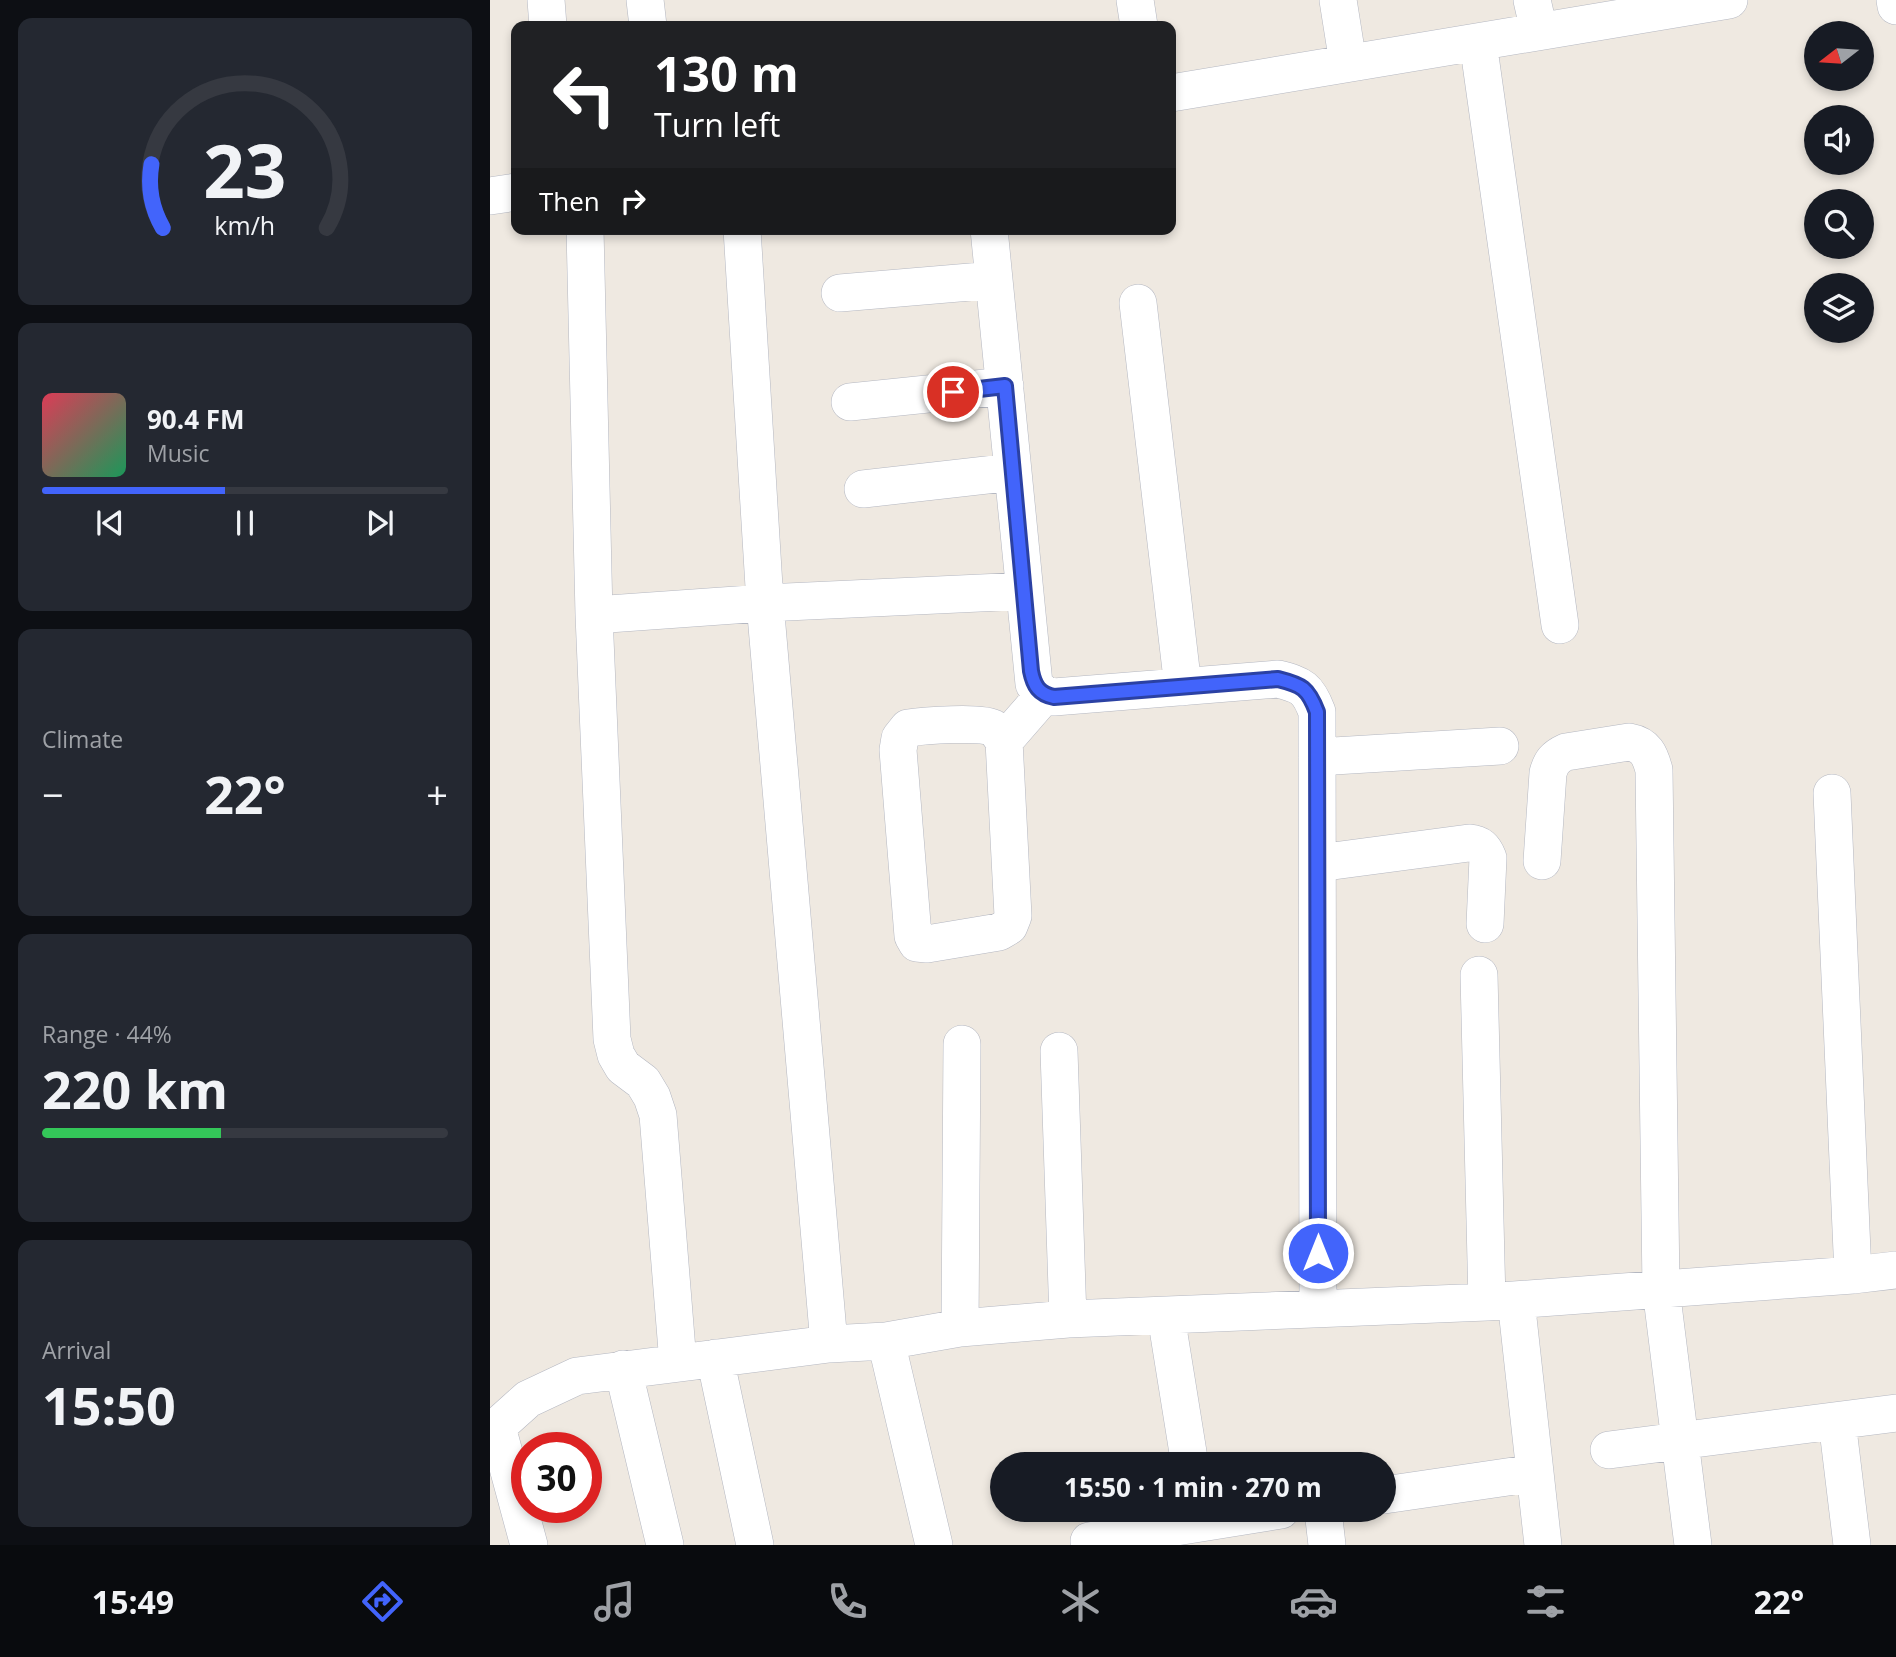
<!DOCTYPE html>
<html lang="en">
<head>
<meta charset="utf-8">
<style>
	body { margin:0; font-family:"Open Sans",sans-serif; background:#242831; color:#f1f3f6; height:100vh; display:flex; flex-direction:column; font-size:26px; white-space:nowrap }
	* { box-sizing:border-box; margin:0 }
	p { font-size:23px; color:#9ea1a6 }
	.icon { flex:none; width:38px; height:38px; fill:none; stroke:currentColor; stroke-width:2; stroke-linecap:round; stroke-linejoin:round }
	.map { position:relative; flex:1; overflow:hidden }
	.drawer { display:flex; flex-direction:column; gap:18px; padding:18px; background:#0d0f14; width:490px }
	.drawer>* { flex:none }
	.banner { position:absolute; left:21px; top:21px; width:665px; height:214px; border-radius:14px; box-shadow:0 4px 10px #0003; background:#202124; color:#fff; overflow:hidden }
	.needle { width:46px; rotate:253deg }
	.controls { position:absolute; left:1314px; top:21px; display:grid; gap:14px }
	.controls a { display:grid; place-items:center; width:70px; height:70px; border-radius:50%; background:#171b24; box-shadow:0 4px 10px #0003; font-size:35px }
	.speed { position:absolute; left:21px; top:1432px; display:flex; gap:14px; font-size:35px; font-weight:700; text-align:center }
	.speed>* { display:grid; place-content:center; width:91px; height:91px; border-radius:50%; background:#171b24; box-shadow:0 4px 10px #0003; line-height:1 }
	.speed .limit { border:10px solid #d22; background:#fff; color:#111 }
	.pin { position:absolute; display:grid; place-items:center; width:60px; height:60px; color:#fff; margin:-30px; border:4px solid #fff; border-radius:50%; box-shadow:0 2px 7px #0007 }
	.me { position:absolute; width:77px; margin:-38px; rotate:0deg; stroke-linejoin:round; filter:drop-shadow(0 0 5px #0008) }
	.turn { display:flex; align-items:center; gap:24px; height:147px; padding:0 28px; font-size:32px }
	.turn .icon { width:91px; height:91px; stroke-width:2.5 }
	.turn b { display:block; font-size:49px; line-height:60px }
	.then { display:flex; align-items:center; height:66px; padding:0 28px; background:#0003; gap:14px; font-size:26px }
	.big { font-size:52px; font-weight:700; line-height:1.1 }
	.drawer .card { flex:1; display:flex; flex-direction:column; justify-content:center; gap:10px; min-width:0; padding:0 24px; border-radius:14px; background:#242831 }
	.drawer .dial { align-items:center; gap:0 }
	.dial svg { height:182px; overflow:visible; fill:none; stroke:#363941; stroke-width:7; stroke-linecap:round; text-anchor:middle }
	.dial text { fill:#f1f3f6; stroke:none }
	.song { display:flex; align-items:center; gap:21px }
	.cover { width:84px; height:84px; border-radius:10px; background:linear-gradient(135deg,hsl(350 70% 55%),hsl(150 70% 35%)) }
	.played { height:7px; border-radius:4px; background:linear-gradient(90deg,#4264fb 45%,#363941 45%) }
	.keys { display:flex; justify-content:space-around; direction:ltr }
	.heat { display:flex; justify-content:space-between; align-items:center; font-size:38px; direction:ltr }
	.charge { height:10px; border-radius:5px; background:linear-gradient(90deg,#34c759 44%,#363941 0) }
	.trip { position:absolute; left:500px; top:1452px; width:406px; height:70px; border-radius:35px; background:#171b24; box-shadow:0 4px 10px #0003; font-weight:700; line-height:70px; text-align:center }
	.tabs { display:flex; height:112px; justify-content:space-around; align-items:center; background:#090b0e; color:#9ea1a6 }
	.tabs .icon { width:49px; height:49px }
	.tabs .active { color:#4264fb }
	.tabs b { font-size:32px; color:#f1f3f6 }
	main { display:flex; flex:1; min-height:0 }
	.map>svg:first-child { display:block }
</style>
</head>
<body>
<main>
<section class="drawer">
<div class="card dial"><svg viewBox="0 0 100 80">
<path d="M14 69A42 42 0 1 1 86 69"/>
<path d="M14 69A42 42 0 0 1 9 41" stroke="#4264fb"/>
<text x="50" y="56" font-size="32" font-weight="700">23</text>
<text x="50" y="72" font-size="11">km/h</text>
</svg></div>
<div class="card">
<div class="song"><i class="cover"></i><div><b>90.4 FM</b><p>Music</p></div></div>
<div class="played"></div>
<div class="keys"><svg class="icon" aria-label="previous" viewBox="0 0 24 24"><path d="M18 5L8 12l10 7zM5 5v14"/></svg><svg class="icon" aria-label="pause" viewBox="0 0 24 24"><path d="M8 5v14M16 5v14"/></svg><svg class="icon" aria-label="next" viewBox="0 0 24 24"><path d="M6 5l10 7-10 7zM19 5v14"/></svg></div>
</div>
<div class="card"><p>Climate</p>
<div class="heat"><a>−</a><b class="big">22°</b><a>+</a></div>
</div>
<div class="card"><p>Range · 44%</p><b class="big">220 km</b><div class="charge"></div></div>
<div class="card"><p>Arrival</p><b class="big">15:50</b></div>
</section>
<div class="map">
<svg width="1406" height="1545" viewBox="0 0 1406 1545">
	<rect width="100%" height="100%" fill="#efe9e1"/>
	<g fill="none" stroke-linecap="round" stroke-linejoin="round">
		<g stroke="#b4b7c1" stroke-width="38">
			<path id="minor" d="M56,0L58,26
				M155,0L158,26
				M645,0L649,26
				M848,0L858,63
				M1042,0L1049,31
				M1405,0L1406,6
				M988,42L1070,625
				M681,93L1239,0
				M0,196L26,192
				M95,229L104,615L275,603L252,229
				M499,229L544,684L554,695L564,697L788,679C812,685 818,688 827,712L828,1308
				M350,293L504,280
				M648,303L693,687
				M360,402L515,386
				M373,489L523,472
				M104,615L122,1039L126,1055L133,1067L153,1082L162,1097L168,1115L188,1363
				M514,741L523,916L519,926L509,932L437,944L427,943L423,936L408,750L410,738L418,728C432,726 492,721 503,728C507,730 511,737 514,741L554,695
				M827,757L1010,746
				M1342,793L1363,1275
				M1052,861L1058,773C1061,762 1065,757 1076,752L1139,742C1156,745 1160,755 1164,770L1171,1289L1203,1545
				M828,863L979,843C990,844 994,848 998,858L995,924
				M989,975L997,1302
				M569,1051L578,1319
				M1026,1300L1053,1545
				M676,1316L700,1465
				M470,1328L472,1044
				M396,1341L444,1545
				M339,1344L275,603L534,591
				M225,1358L265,1545
				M133,1369L175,1545
				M1347,1421L1362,1545
				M7,1427L39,1545
				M0,1433L38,1399L87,1376L339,1344L396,1341L470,1328L578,1319L997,1302L1363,1275L1406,1270
				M1119,1450L1406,1413
				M894,1495L1045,1473
				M833,1510L837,1545
				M599,1541L791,1510"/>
		</g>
		<use href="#minor" stroke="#fff" stroke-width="37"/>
	</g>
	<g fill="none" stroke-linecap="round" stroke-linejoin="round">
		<g stroke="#2b41a3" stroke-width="18">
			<path id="route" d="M463,392L515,386L541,671C544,686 549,694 564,697L788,679C812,685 818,688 827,712L828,1253"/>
		</g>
		<use href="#route" stroke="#4264fb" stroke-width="12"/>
	</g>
</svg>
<div class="controls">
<a><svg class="needle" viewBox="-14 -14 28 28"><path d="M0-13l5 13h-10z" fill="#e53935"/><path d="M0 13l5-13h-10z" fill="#9ea1a6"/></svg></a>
<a><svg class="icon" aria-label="sound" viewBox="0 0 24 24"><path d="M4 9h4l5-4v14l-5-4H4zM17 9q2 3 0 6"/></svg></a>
<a><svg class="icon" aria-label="search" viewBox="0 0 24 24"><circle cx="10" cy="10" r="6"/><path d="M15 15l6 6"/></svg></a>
<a><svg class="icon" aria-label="layers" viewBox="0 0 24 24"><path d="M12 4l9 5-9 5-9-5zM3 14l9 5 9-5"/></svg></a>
</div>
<div class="speed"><div class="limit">30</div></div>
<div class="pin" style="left:463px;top:392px;background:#d93025"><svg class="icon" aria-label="arrive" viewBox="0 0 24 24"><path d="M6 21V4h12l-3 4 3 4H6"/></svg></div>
<svg class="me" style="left:828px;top:1253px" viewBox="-20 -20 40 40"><circle r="17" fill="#4264fb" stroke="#fff" stroke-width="3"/><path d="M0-11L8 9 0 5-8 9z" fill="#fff"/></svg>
<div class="trip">15:50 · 1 min · 270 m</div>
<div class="banner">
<div class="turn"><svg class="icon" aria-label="left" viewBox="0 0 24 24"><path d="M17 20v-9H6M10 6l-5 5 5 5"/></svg><div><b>130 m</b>Turn left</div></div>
<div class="then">Then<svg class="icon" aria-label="right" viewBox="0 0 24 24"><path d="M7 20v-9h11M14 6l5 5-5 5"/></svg></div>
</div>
</div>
</main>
<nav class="tabs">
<b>15:49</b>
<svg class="icon active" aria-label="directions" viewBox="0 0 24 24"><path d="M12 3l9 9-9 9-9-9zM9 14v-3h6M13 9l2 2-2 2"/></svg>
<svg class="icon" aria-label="music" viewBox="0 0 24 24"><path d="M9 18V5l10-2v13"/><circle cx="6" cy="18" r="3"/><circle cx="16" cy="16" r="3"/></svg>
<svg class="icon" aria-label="phone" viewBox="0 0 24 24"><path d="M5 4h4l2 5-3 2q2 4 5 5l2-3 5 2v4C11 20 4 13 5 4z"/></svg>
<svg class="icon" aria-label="climate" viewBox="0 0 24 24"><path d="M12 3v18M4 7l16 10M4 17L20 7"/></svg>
<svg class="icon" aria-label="car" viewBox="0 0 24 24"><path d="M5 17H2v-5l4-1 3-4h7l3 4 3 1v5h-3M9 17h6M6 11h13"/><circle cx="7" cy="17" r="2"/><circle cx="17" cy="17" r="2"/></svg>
<svg class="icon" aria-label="filters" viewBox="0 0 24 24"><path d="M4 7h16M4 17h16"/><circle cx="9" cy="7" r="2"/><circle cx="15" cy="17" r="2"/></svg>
<b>22°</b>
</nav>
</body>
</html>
